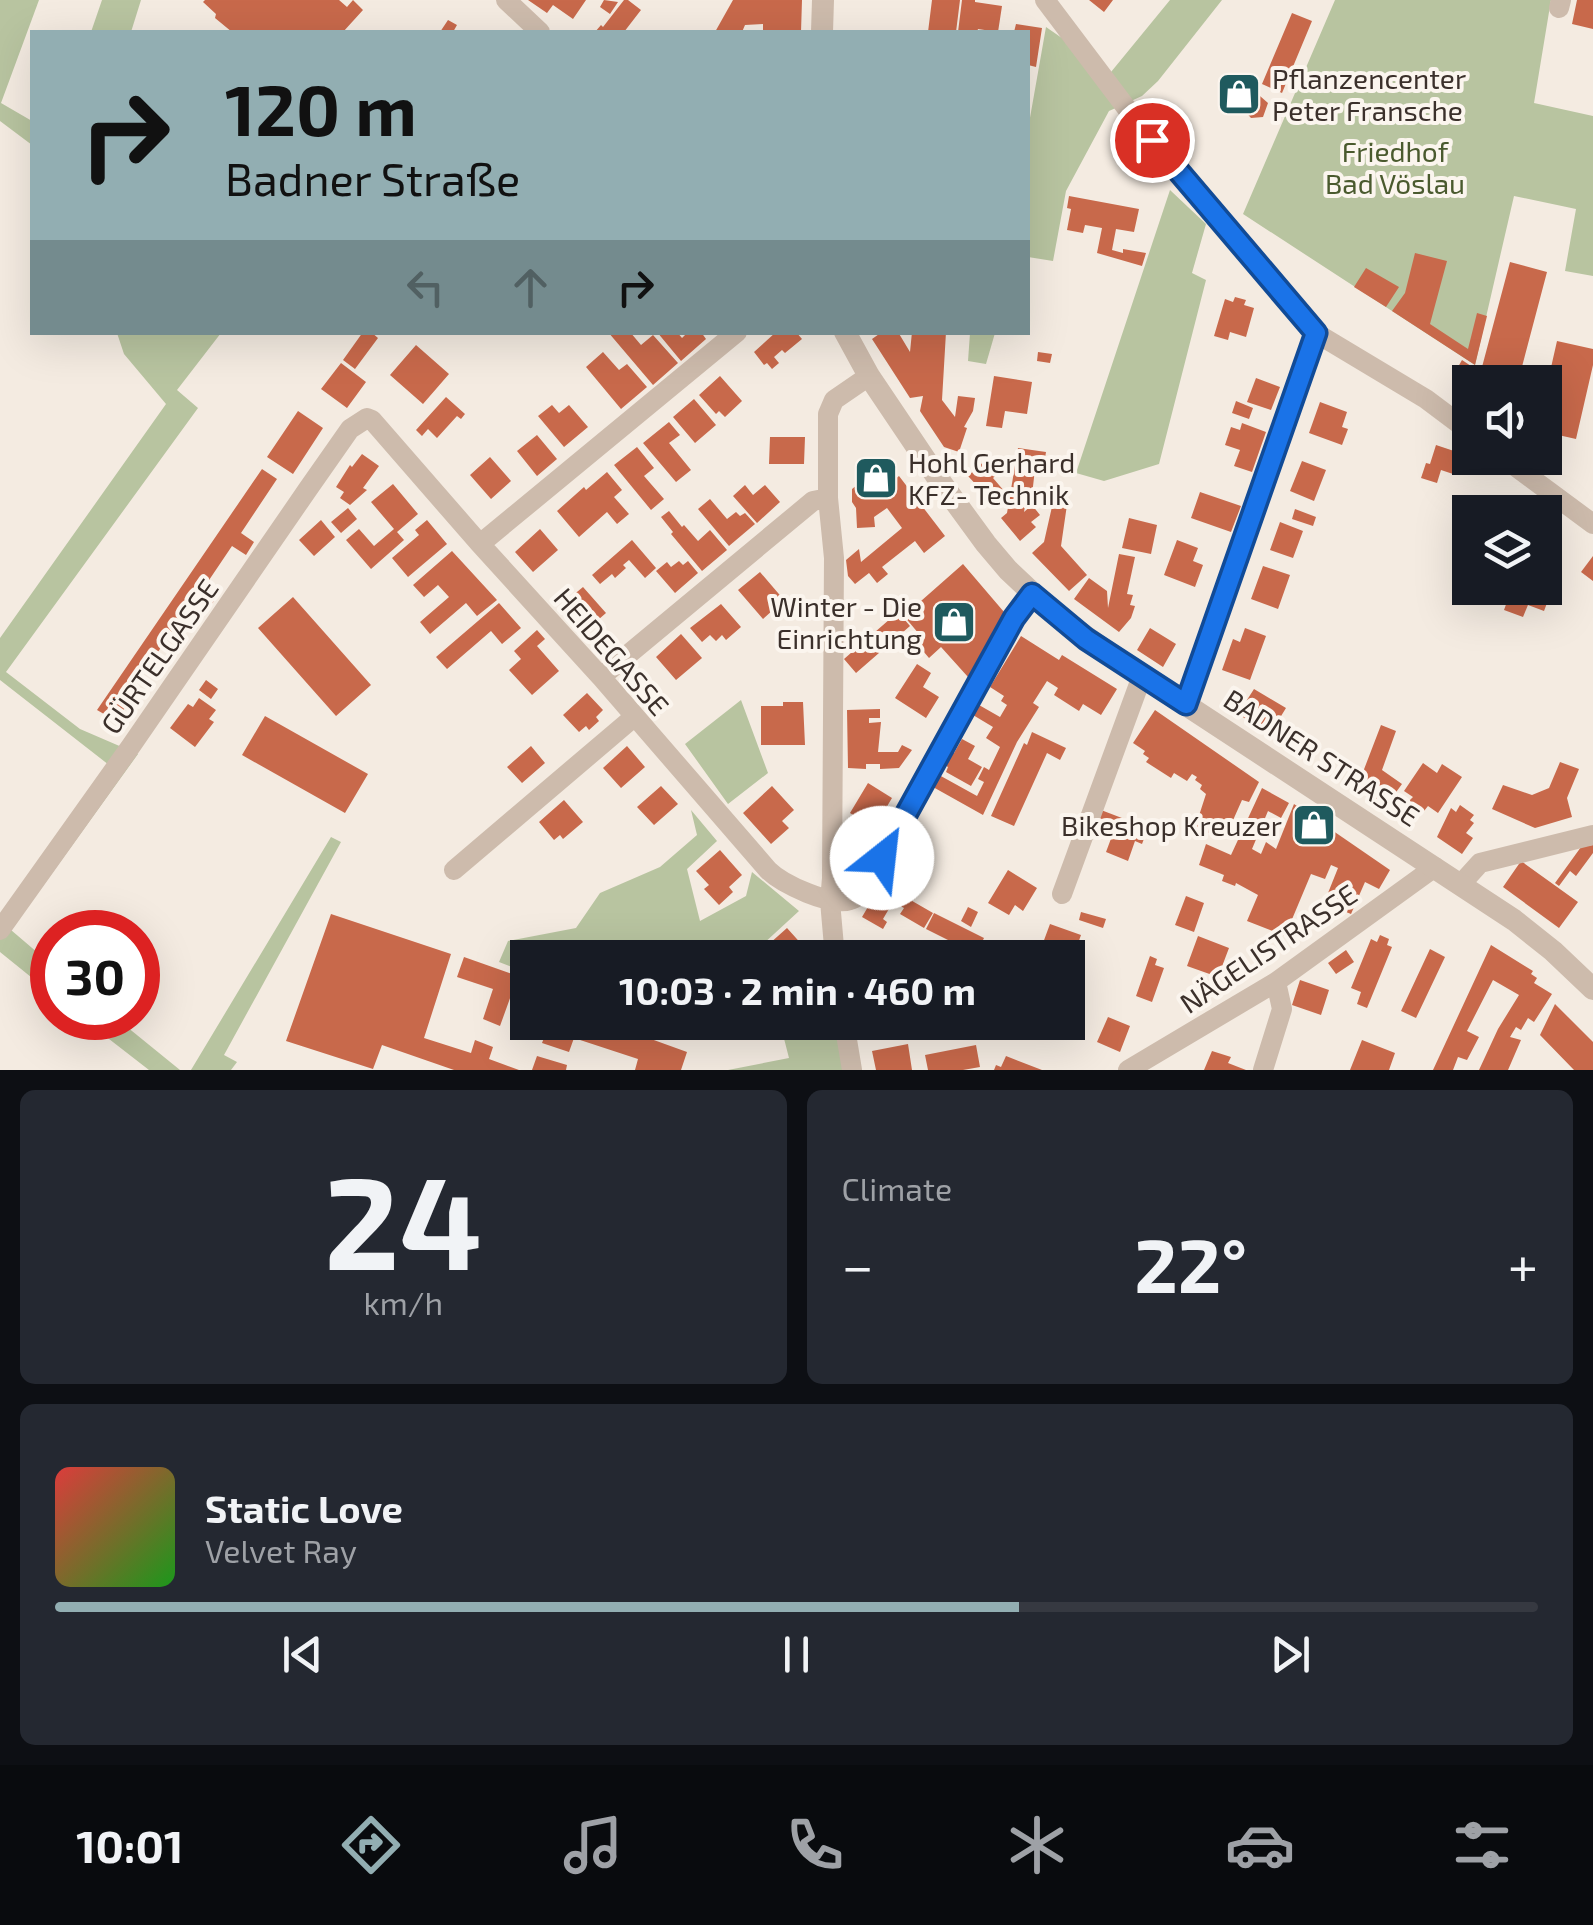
<!DOCTYPE html>
<html lang="en">
<head>
<meta charset="utf-8">
<style>
	body { margin:0; font-family:"Exo 2",sans-serif; background:#242831; color:#f1f3f6; height:100vh; display:flex; flex-direction:column; font-size:38px; white-space:nowrap }
	* { box-sizing:border-box; margin:0 }
	p { font-size:32px; color:#9ea1a6 }
	.icon { flex:none; width:55px; height:55px; fill:none; stroke:currentColor; stroke-width:2; stroke-linecap:round; stroke-linejoin:round }
	.map { position:relative; height:1070px; overflow:hidden }
	.sheet { display:flex; flex-direction:column; gap:20px; padding:20px; background:#0d0f14; flex:1 }
	.sheet>* { flex:none }
	.banner { position:absolute; left:30px; top:30px; width:1000px; height:305px; border-radius:0px; box-shadow:0 10px 40px #0002; background:#92aeb2; color:#111; overflow:hidden }
	.buttons { position:absolute; left:1452px; top:365px; display:grid; gap:20px }
	.buttons a { display:grid; place-items:center; width:110px; height:110px; border-radius:0px; background:#171b24; box-shadow:0 10px 40px #0002; font-size:50px }
	.speed { position:absolute; left:30px; top:910px; display:flex; gap:20px; font-size:50px; font-weight:700; text-align:center }
	.speed>* { display:grid; place-content:center; width:130px; height:130px; border-radius:50%; background:#171b24; box-shadow:0 10px 40px #0002; line-height:1 }
	.speed .limit { border:15px solid #d22; background:#fff; color:#111 }
	.pin { position:absolute; display:grid; place-items:center; width:85px; height:85px; color:#fff; margin:-42px; border:5px solid #fff; border-radius:50%; box-shadow:0 2px 10px #0007 }
	.me { position:absolute; width:110px; margin:-55px; rotate:29deg; stroke-linejoin:round; filter:drop-shadow(0 0 8px #0008) }
	.turn { display:flex; align-items:center; gap:35px; height:210px; padding:0 30px; font-size:45px }
	.turn .icon { width:130px; height:130px; stroke-width:2.5 }
	.turn b { display:block; font-size:70px; line-height:85px }
	.lanes { display:flex; align-items:center; height:95px; padding:0 30px; background:#0003; justify-content:center; gap:50px; direction:ltr }
	.lanes .off { opacity:.35 }
	.big { font-size:75px; font-weight:700; line-height:1.1 }
	.sheet .widget { flex:1; display:flex; flex-direction:column; justify-content:center; gap:15px; min-width:0; padding:0 35px; border-radius:15px; background:#242831 }
	.sheet .dial { align-items:center; gap:0 }
	.dial b { font-size:130px; line-height:1 }
	.song { display:flex; align-items:center; gap:30px }
	.cover { width:120px; height:120px; border-radius:15px; background:linear-gradient(135deg,hsl(0 70% 55%),hsl(120 70% 35%)) }
	.played { height:10px; border-radius:5px; background:linear-gradient(90deg,#92aeb2 65%,#363941 65%) }
	.keys { display:flex; justify-content:space-around; direction:ltr }
	.heat { display:flex; justify-content:space-between; align-items:center; font-size:55px; direction:ltr }
	.sheet .tiles { flex:1; display:grid; gap:20px; grid-template-columns:1fr 1fr }
	.widget:last-child { grid-column:span 2 }
	.trip { position:absolute; left:510px; top:940px; width:575px; height:100px; border-radius:0px; background:#171b24; box-shadow:0 10px 40px #0002; font-weight:700; line-height:100px; text-align:center }
	.tabs { display:flex; height:160px; justify-content:space-around; align-items:center; background:#090b0e; color:#9ea1a6 }
	.tabs .icon { width:70px; height:70px }
	.tabs .active { color:#92aeb2 }
	.tabs b { font-size:45px; color:#f1f3f6 }
	.map>svg:first-child { display:block }
</style>
</head>
<body>
<div class="map">
<svg width="1593" height="1070" viewBox="0 0 1593 1070">
	<rect width="100%" height="100%" fill="#f4ebe1"/>
	<path fill="#b8c4a0" d="M0,0H39L1,103L32,121V145L0,121Z
		M102,0H141L131,32H91Z
		M1170,0H1222L1158,81L1142,96L1109,111L1066,191L1053,261L1028,257V129L1046,27L1111,72Z
		M1335,0H1551L1534,103L1593,116V276L1565,271L1576,209L1514,196L1475,365L1243,214Z
		M1170,190L1206,224L1192,273L1206,280L1159,464L1104,481L1076,473Z
		M117,333H221L177,390L198,408L6,672L80,729L138,754L11,930L52,965V994L0,952V918L109,765L0,680V638L166,404L124,354Z
		M970,333H995L986,364L968,361Z
		M741,700L768,773L728,804L685,744Z
		M691,810L717,841L687,869L700,921L746,896L752,872L799,911L749,957L528,958L527,973L499,962L508,941L576,928L600,893L660,867L697,835Z
		M331,837L341,842L224,1055L237,1062L231,1070H191Z
		M82,1018H116L180,1070H149Z
		M780,1023H836L844,1070H728L789,1058Z"/>
	<path fill="#c8694b" d="M205,0H339L347,7L353,0L363,10L343,32H232L215,18L216,14L203,2Z
		M528,0H586L573,19L553,5L547,13Z
		M604,0L618,2L610,14L600,7Z
		M624,0H628L641,10L624,32H595L601,25L603,27Z
		M733,0H802L801,32H763V24L745,25L742,32H715Z
		M932,0H960L956,32H928Z
		M962,0H975V2L1002,6L998,32L978,29L977,32H958Z
		M1089,0H1113L1104,12Z
		M1577,0H1593V29L1572,24Z
		M1292,13L1312,21L1282,93L1262,84Z
		M448,20L457,25L453,32H440Z
		M1016,24L1042,28L1036,67L1028,65V32H1014Z
		M1240,73L1247,80L1245,91L1250,96H1260L1268,103L1263,117L1251,118L1244,110L1234,112L1226,102L1229,93L1224,86L1228,74Z
		M1069,196L1139,209L1134,232L1116,229L1112,250L1123,253V249L1146,253L1142,266L1097,253L1102,228L1085,225L1083,233L1067,230L1071,209L1067,208Z
		M1415,253L1447,261L1430,324L1468,349L1477,313L1487,316L1475,365L1392,311L1405,293Z
		M1510,262L1547,272L1519,378L1532,382H1478Z
		M1366,268L1399,287L1386,307L1354,287Z
		M1235,297L1246,300L1244,305L1254,308L1246,337L1230,332L1228,340L1214,336L1225,299L1233,302Z
		M363,332H371L378,338L355,369L343,360Z
		M608,332H630L641,345L653,335L678,363L653,385Z
		M657,332H677L682,338L688,332H701L706,339L681,361Z
		M776,332H796L802,339L785,353L782,350L774,357L779,363L772,369L767,363L764,365L754,352Z
		M882,332H898L910,352L912,332H946L942,400L955,417L958,396L975,398L973,411L964,427L967,428L959,452L944,447L920,411L923,396L910,398L872,339Z
		M1557,341L1593,349V365L1576,439L1545,432V394Z
		M416,345L449,374L423,404L390,375Z
		M603,352L619,370L627,364L647,387L621,409L586,367Z
		M1038,352L1052,354L1050,363L1037,361Z
		M1462,360L1474,368L1470,375L1458,367Z
		M341,363L366,382L347,408L321,389Z
		M720,376L742,401L725,417L719,411L716,414L699,395Z
		M994,376L1032,382L1027,414L1005,411L1002,428L986,426Z
		M1256,378L1280,387L1271,410L1247,402Z
		M446,397L465,414L461,419L457,416L437,438L428,429L422,436L416,430Z
		M694,399L716,425L695,443L673,417Z
		M1236,401L1253,408L1249,419L1232,413Z
		M1320,402L1347,412L1342,427L1348,429L1342,445L1309,433Z
		M552,405L559,413L569,405L588,427L564,447L538,416Z
		M298,411L323,428L293,474L267,457Z
		M669,422L680,435L669,443L691,470L676,482L643,443Z
		M1242,423L1266,432L1252,472L1234,466L1240,450L1225,445L1231,427L1240,430Z
		M537,435L557,459L537,476L517,451Z
		M770,437H805L804,464H769Z
		M1436,445L1463,454L1456,475L1441,470L1437,483L1421,478L1426,463L1430,464Z
		M637,447L654,468L644,476L664,499L651,510L614,465Z
		M1018,448L1046,452L1043,471L1035,469L1032,495H1027L1024,512L1032,505L1040,515L1031,522L1036,527L1020,541L1001,518L1007,513Z
		M362,454L379,466L363,488L367,490L350,505L340,498L344,492L336,487L350,465L352,467Z
		M990,456L1002,469L993,478L1005,492L993,503L968,476Z
		M490,457L511,481L491,499L470,475Z
		M880,460L894,480L899,476L945,536L924,553L915,541L882,567L888,574L877,583L869,573L855,584L848,576L846,560L859,549L861,562L902,528L887,508L874,517L875,527L857,528L856,508L852,502V489L861,482L858,477Z
		M1302,461L1326,470L1314,501L1290,491Z
		M262,469L277,479L241,533L254,542L246,555L232,546L203,589L216,598L209,608L195,598L127,697L131,699L116,721L97,710Z
		M607,472L622,490L614,497L629,514L617,524L607,512L579,537L557,511L584,487L586,490Z
		M393,484L418,514L397,532L404,540L371,569L346,540L359,529L374,546L394,529L371,502Z
		M745,485L753,495L765,485L780,502L757,523L733,496Z
		M1056,489L1069,491L1061,546L1087,575L1069,591L1032,553L1044,542Z
		M1200,492L1241,506L1231,532L1191,518Z
		M710,499L727,519L736,512L740,516L745,513L755,524L729,546L698,509Z
		M348,508L357,519L341,533L331,522Z
		M1295,509L1316,517L1313,526L1292,519Z
		M669,511L682,527L684,525L698,541L710,530L727,550L702,571L671,534L673,532L661,517Z
		M1129,518L1157,525L1151,554L1122,548Z
		M321,520L335,537L314,556L299,540Z
		M427,520L447,544L408,577L392,558L419,535L415,530Z
		M1280,522L1303,531L1293,558L1270,550Z
		M540,529L558,550L533,572L515,552Z
		M632,540L656,568L645,578L629,560L623,565L626,568L615,578L612,574L600,584L592,575Z
		M1177,540L1198,548L1193,561L1203,565L1195,587L1164,575Z
		M452,551L497,600L477,616L466,603L430,634L420,622L449,597L438,585L424,597L413,585Z
		M1119,554L1135,557L1127,594L1133,595L1130,605L1135,606L1131,618L1119,632L1074,599L1089,578L1107,591L1108,608Z
		M1593,556V581L1581,572Z
		M679,561L683,565L688,561L698,573L675,593L656,571L667,562L671,567Z
		M963,564L1004,612L968,677L941,647L929,658L918,645L924,640L904,616Z
		M1263,566L1290,575L1278,609L1251,599Z
		M1545,569L1558,574L1544,611L1528,605L1523,617L1504,610L1512,588H1545Z
		M760,572L784,600L763,619L738,590Z
		M583,587L606,613L583,633L560,606Z
		M293,597L371,685L336,716L258,628Z
		M499,603L521,628L502,644L491,631L447,669L436,657Z
		M721,604L741,627L726,640L722,635L716,641L710,635L702,642L690,628Z
		M898,612L910,626L856,673L844,659Z
		M1150,628L1176,644L1163,667L1137,650Z
		M1245,628L1266,636L1250,680L1222,670L1233,639L1240,642Z
		M537,630L545,639L537,646L559,671L532,695L509,670L521,659L514,651Z
		M681,634L702,658L676,680L656,657Z
		M1021,636L1059,660L1062,655L1117,689L1101,715L1083,704L1079,711L1054,695L1058,688L1047,681L1033,703L1039,707L1017,742L983,815L933,787L939,775L977,796L984,782L978,779L984,767L989,770L1000,747L986,738L993,727L973,715L979,705L1000,717L1007,705L1001,701L1004,696L990,687Z
		M917,664L931,673L923,687L939,697L926,718L895,698Z
		M206,680L218,689L211,699L199,690Z
		M1254,689L1286,708L1270,734L1238,714Z
		M587,693L603,710L596,717L599,721L589,730L586,726L579,732L563,715Z
		M199,698L216,710L209,719L214,722L195,747L170,728L188,704L193,707Z
		M783,702H803L805,745H761V706H783Z
		M880,709V718H869V723L881,722L878,752H898L902,745L912,750L899,768L880,769V764H866V769L848,768L847,710Z
		M1155,710L1259,782L1249,802L1242,800L1230,827L1217,822L1213,834L1195,828L1206,794L1200,789L1202,785L1195,780L1197,777L1192,774L1187,781L1174,773L1171,778L1146,762L1149,758L1143,754L1145,751L1133,743Z
		M265,716L368,774L345,813L242,755Z
		M1381,725L1396,731L1382,770L1402,784L1386,806L1358,785Z
		M1032,732L1066,748L1060,760L1047,753L1014,826L991,816L1024,743L1027,745Z
		M962,739L975,746L968,759L982,767L971,786L946,772L948,767L941,763L948,750L954,753Z
		M531,746L545,763L522,783L507,767Z
		M627,746L645,767L621,788L603,768Z
		M1560,762L1579,769L1567,798L1572,817L1535,828L1492,809L1503,785L1532,795L1549,788Z
		M1423,763L1437,773L1442,764L1462,777L1438,813L1428,806L1424,811L1409,801L1413,797L1404,791Z
		M868,783L892,798L874,828L850,813Z
		M661,786L678,804L654,825L637,807Z
		M772,786L794,810L782,821L789,828L771,844L743,813Z
		M1262,788L1289,803L1281,818L1268,811L1252,849L1261,854L1266,842L1276,849L1294,804L1390,870L1379,889L1365,882L1351,914L1324,903L1338,868L1331,865L1325,879L1311,874L1285,936L1247,921L1258,895L1236,883L1235,886L1222,881L1224,875L1199,865L1206,844L1231,855Z
		M564,800L583,822L563,839L560,835L554,840L539,822Z
		M1460,805L1474,815L1470,820L1474,823L1466,833L1473,838L1462,854L1437,837L1451,808L1456,812Z
		M1101,810L1148,828L1142,844L1135,841L1128,861L1106,852L1112,836L1102,832L1105,826L1096,823Z
		M1593,845V853L1576,876L1570,871L1559,886L1555,883L1581,847Z
		M904,846L929,861L907,898L933,913L924,928L900,914L904,908L893,902L883,919L887,922L883,929L862,917Z
		M720,850L742,875L729,887L733,892L719,905L704,889L709,885L696,871Z
		M1521,861L1578,902L1559,928L1503,887Z
		M1008,870L1037,888L1023,911L1015,905L1009,915L988,903Z
		M1186,896L1204,903L1194,932L1175,925Z
		M968,907L978,912L971,927L961,921Z
		M1081,912L1106,919L1103,928L1079,920Z
		M934,913L984,938L976,954L926,929Z
		M331,914L451,954L424,1038L471,1053L475,1040L493,1047L489,1059L519,1070H454L382,1045L373,1069L286,1041Z
		M1050,924L1081,935L1071,963L1068,961V958H1057L1040,951Z
		M787,928L805,948L802,951L808,958H762L759,953Z
		M1380,935L1389,939L1387,945L1392,947L1367,1008L1357,1004L1361,992L1351,988L1371,939L1377,942Z
		M1198,936L1229,948L1218,977L1187,966Z
		M1491,945L1533,971L1531,974L1537,978L1534,983L1552,994L1534,1022L1528,1018L1521,1030L1516,1027L1510,1037L1521,1040L1508,1070H1479L1498,1029L1519,995L1493,980L1467,1031L1479,1037L1467,1060L1458,1057L1453,1070H1433Z
		M1430,949L1445,957L1416,1018L1401,1011Z
		M1346,950L1354,962L1336,974L1328,963Z
		M1150,956L1157,959L1155,965L1164,968L1152,1002L1136,996Z
		M464,957L518,976L500,1026L483,1019L493,989L457,977Z
		M1300,980L1329,990L1321,1015L1292,1005Z
		M527,986H528V1020L516,1015Z
		M1555,1004L1593,1042V1070H1574L1540,1035Z
		M1108,1017L1130,1026L1120,1052L1097,1042Z
		M537,1022H604L687,1052L681,1070H635L638,1059L574,1038L569,1052L542,1043L548,1027Z
		M874,1022H899L898,1036L874,1035Z
		M908,1023L930,1024L929,1039L907,1038Z
		M1362,1040L1395,1053L1389,1070H1350Z
		M908,1044L912,1070H876L872,1051Z
		M976,1045L980,1067L963,1070H928L925,1055Z
		M1212,1051L1231,1057L1228,1063L1246,1070H1204Z
		M537,1056L567,1065L566,1070H532Z
		M1006,1056L1042,1070H994L996,1065L1001,1067Z"/>
	<g fill="none" stroke-linecap="round" stroke-linejoin="round">
		<path stroke="#cdbbac" stroke-width="20" d="M506,0L540,32
			M1045,0L1131,114L1316,333L1426,399L1470,432
			M1559,8L1561,0
			M1504,458L1593,524
			M480,544L737,332
			M601,677L813,501L828,498
			M1186,704L1316,333
			M454,870L634,717
			M1461,884L1480,863L1593,835
			M1062,894L1142,676
			M0,930L131,746L308,489L350,429L367,418L372,420L480,544L601,677L768,870C782,884 831,907 850,900C855,899 859,895 864,892L1014,618L1032,594
			M835,958L830,901L832,878L834,558L828,498V414L834,400L869,376
			M844,1022L852,1070
			M1128,1070L1276,982L1435,867
			M1263,1070L1282,1009L1276,982"/>
		<path stroke="#cdbbac" stroke-width="22" d="M822,32L823,0
			M845,332L869,376L937,477L986,544L1008,570L1058,617L1142,676L1514,920L1553,951L1593,989"/>
	</g>
	<g fill="none" stroke-linecap="round" stroke-linejoin="round">
		<g stroke="#114b97" stroke-width="25">
			<path id="route" d="M882,858L1014,618L1032,594L1086,639L1186,704L1316,333L1152,140"/>
		</g>
		<use href="#route" stroke="#1a73e8" stroke-width="18"/>
	</g>
	<defs>
		<g id="shop-square" transform="scale(2.25)"><rect x="-9" y="-9" width="18" height="18" rx="4" fill="#1f5a5e" stroke="#fbf5ee"/><path d="M-5-2.5h2.3a2.7 3.5 0 0 1 5.4 0H5L5.5 6h-11ZM-1.5-2.5h3a1.5 2.3 0 0 0-3 0Z" fill="#fff"/></g>
	</defs>
	<g fill-rule="evenodd">
		<use href="#shop-square" x="1239" y="94"/>
		<use href="#shop-square" x="876" y="478"/>
		<use href="#shop-square" x="954" y="622"/>
		<use href="#shop-square" x="1314" y="825"/>
	</g>
	<g text-anchor="middle" dominant-baseline="central" stroke-width="8" stroke-linejoin="round" paint-order="stroke">
		<g font-size="28" fill="#3b302b" stroke="#fbf5ee" text-anchor="start">
			<text x="1272" y="78">Pflanzencenter<tspan x="1272" dy="32">Peter Fransche</tspan></text>
			<text x="908" y="462">Hohl Gerhard<tspan x="908" dy="32">KFZ- Technik</tspan></text>
			<text x="922" y="606" text-anchor="end">Winter - Die<tspan x="922" dy="32">Einrichtung</tspan></text>
			<text x="1282" y="825" text-anchor="end">Bikeshop Kreuzer</text>
		</g>
		<g font-size="28" fill="#4a5a2e" stroke="#fbf5ee">
			<text x="1395" y="151">Friedhof<tspan x="1395" dy="32">Bad Vöslau</tspan></text>
		</g>
		<g font-size="28" fill="#3b302b" stroke="#fbf5ee">
			<text transform="translate(612 651) rotate(49)">HEIDEGASSE</text>
			<text transform="translate(159 656) rotate(-55)">GÜRTELGASSE</text>
			<text transform="translate(1322 757) rotate(33)">BADNER STRASSE</text>
			<text transform="translate(1268 948) rotate(-34)">NÄGELISTRASSE</text>
		</g>
	</g>
</svg>
<div class="buttons">
<a><svg class="icon" aria-label="sound" viewBox="0 0 24 24"><path d="M4 9h4l5-4v14l-5-4H4zM17 9q2 3 0 6"/></svg></a>
<a><svg class="icon" aria-label="layers" viewBox="0 0 24 24"><path d="M12 4l9 5-9 5-9-5zM3 14l9 5 9-5"/></svg></a>
</div>
<div class="speed"><div class="limit">30</div></div>
<div class="pin" style="left:1152px;top:140px;background:#d93025"><svg class="icon" aria-label="arrive" viewBox="0 0 24 24"><path d="M6 21V4h12l-3 4 3 4H6"/></svg></div>
<svg class="me" style="left:882px;top:858px" viewBox="-20 -20 40 40"><circle r="19" fill="#fff"/><path d="M0-13L10 11 0 6-10 11z" fill="#1a73e8"/></svg>
<div class="trip">10:03 · 2 min · 460 m</div>
<div class="banner">
<div class="turn"><svg class="icon" aria-label="right" viewBox="0 0 24 24"><path d="M7 20v-9h11M14 6l5 5-5 5"/></svg><div><b>120 m</b>Badner Straße</div></div>
<div class="lanes"><svg class="icon off" aria-label="left" viewBox="0 0 24 24"><path d="M17 20v-9H6M10 6l-5 5 5 5"/></svg><svg class="icon off" aria-label="ahead" viewBox="0 0 24 24"><path d="M12 20V5M6 11l6-6 6 6"/></svg><svg class="icon" aria-label="right" viewBox="0 0 24 24"><path d="M7 20v-9h11M14 6l5 5-5 5"/></svg></div>
</div>
</div>
<section class="sheet">
<div class="tiles">
<div class="widget dial"><b>24</b><p>km/h</p></div>
<div class="widget"><p>Climate</p>
<div class="heat"><a>−</a><b class="big">22°</b><a>+</a></div>
</div>
<div class="widget">
<div class="song"><i class="cover"></i><div><b>Static Love</b><p>Velvet Ray</p></div></div>
<div class="played"></div>
<div class="keys"><svg class="icon" aria-label="previous" viewBox="0 0 24 24"><path d="M18 5L8 12l10 7zM5 5v14"/></svg><svg class="icon" aria-label="pause" viewBox="0 0 24 24"><path d="M8 5v14M16 5v14"/></svg><svg class="icon" aria-label="next" viewBox="0 0 24 24"><path d="M6 5l10 7-10 7zM19 5v14"/></svg></div>
</div>
</div>
</section>
<nav class="tabs">
<b>10:01</b>
<svg class="icon active" aria-label="directions" viewBox="0 0 24 24"><path d="M12 3l9 9-9 9-9-9zM9 14v-3h6M13 9l2 2-2 2"/></svg>
<svg class="icon" aria-label="music" viewBox="0 0 24 24"><path d="M9 18V5l10-2v13"/><circle cx="6" cy="18" r="3"/><circle cx="16" cy="16" r="3"/></svg>
<svg class="icon" aria-label="phone" viewBox="0 0 24 24"><path d="M5 4h4l2 5-3 2q2 4 5 5l2-3 5 2v4C11 20 4 13 5 4z"/></svg>
<svg class="icon" aria-label="climate" viewBox="0 0 24 24"><path d="M12 3v18M4 7l16 10M4 17L20 7"/></svg>
<svg class="icon" aria-label="car" viewBox="0 0 24 24"><path d="M5 17H2v-5l4-1 3-4h7l3 4 3 1v5h-3M9 17h6M6 11h13"/><circle cx="7" cy="17" r="2"/><circle cx="17" cy="17" r="2"/></svg>
<svg class="icon" aria-label="filters" viewBox="0 0 24 24"><path d="M4 7h16M4 17h16"/><circle cx="9" cy="7" r="2"/><circle cx="15" cy="17" r="2"/></svg>
</nav>
</body>
</html>
